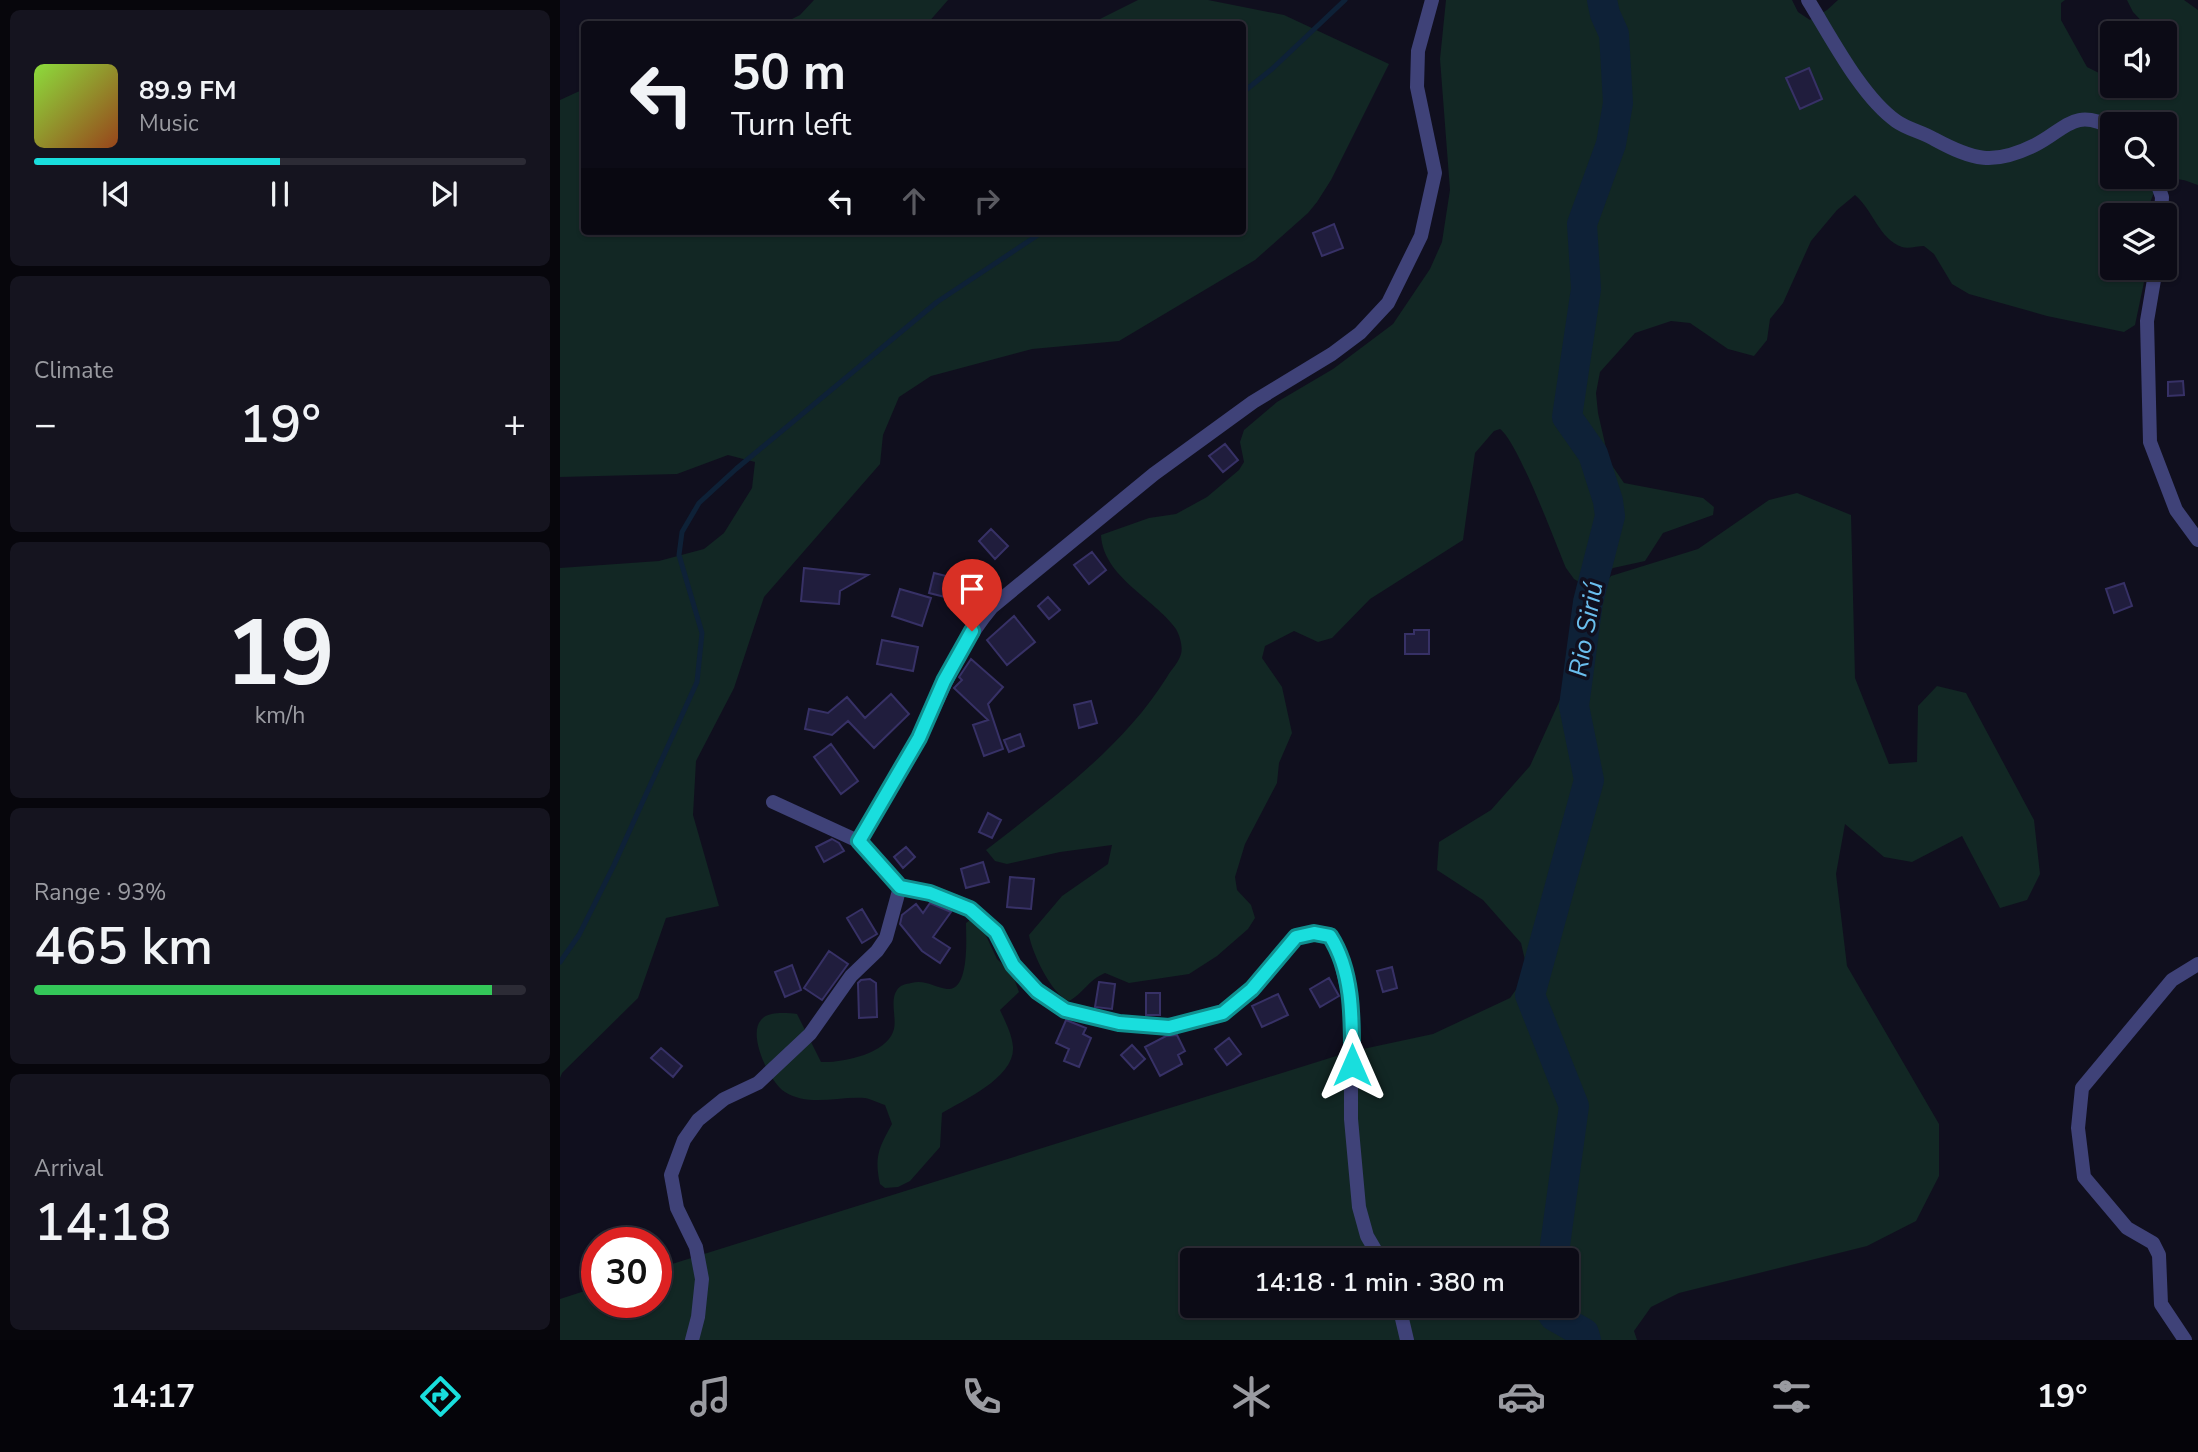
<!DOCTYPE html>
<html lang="en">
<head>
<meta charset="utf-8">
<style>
	body { margin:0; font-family:"Nunito Sans",sans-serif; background:#15141f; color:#f1f3f6; height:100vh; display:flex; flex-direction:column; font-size:26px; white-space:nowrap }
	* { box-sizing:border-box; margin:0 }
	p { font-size:23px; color:#9a9ba1 }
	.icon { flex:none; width:38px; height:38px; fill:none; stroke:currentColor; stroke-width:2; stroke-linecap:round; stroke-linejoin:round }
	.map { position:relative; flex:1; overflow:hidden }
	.drawer { display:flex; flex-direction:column; gap:10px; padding:10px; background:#07060c; width:560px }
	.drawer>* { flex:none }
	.top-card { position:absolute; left:21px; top:21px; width:665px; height:214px; border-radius:7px; box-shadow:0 2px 5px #0004,0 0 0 2px #2c2b35; background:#0c0b16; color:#f1f3f6; overflow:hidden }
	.tools { position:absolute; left:1540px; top:21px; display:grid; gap:14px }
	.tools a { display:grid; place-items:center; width:77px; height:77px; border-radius:7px; background:#0c0b16; box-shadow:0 2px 5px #0004,0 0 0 2px #2c2b35; font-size:35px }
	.speed { position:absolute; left:21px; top:1227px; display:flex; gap:14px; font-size:35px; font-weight:700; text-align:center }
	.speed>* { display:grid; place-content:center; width:91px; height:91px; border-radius:50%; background:#0c0b16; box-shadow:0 2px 5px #0004,0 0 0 2px #2c2b35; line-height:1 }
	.speed .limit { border:10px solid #d22; background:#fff; color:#111 }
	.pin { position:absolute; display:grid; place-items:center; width:60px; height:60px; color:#fff; margin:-72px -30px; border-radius:50% 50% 50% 0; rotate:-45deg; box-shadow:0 0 7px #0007 }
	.pin .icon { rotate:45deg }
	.me { position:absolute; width:77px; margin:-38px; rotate:0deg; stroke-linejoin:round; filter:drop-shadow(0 0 5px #0008) }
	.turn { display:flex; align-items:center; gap:24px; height:147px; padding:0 35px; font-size:32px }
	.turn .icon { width:91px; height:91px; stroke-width:2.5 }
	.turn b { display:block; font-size:49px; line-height:60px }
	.lanes { display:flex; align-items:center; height:66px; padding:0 35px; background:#0003; justify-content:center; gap:35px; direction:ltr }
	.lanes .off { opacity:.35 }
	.big { font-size:52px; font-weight:600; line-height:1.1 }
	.drawer .widget { flex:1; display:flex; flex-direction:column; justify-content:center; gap:10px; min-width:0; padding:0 24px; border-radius:10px; background:#15141f }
	.drawer .dial { align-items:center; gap:0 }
	.dial b { font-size:91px; line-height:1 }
	.song { display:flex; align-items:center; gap:21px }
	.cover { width:84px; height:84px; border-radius:10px; background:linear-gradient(135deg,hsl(90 70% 55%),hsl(20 70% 35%)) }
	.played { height:7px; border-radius:4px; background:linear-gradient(90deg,#19dedd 50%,#2c2b35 50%) }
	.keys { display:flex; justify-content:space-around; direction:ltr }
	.heat { display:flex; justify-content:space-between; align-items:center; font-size:38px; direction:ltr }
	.charge { height:10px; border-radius:5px; background:linear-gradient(90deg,#34c759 93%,#2c2b35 0) }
	.trip { position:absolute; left:620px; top:1248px; width:399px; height:70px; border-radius:7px; background:#0c0b16; box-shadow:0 2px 5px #0004,0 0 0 2px #2c2b35; font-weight:600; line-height:70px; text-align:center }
	.menu { display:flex; height:112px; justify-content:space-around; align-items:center; background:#050409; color:#9a9ba1 }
	.menu .icon { width:49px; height:49px }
	.menu .current { color:#19dedd }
	.menu b { font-size:32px; color:#f1f3f6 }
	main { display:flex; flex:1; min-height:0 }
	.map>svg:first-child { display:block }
</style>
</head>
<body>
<main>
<section class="drawer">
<div class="widget">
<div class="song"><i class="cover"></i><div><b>89.9 FM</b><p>Music</p></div></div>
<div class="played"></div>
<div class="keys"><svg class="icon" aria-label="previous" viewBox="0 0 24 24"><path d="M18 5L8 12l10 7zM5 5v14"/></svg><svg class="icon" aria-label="pause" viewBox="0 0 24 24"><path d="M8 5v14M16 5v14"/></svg><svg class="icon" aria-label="next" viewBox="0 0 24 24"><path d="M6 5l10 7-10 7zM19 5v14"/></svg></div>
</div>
<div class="widget"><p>Climate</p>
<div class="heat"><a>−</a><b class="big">19°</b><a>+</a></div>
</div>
<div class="widget dial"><b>19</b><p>km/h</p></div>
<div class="widget"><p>Range · 93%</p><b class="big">465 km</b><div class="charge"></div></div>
<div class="widget"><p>Arrival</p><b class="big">14:18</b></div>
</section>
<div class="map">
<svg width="1638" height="1340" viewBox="0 0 1638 1340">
	<rect width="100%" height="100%" fill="#100f1e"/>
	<path fill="#122724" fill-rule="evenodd" d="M254,0H388L367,24H222L240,15Z
		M578,0H648L724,15L829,64L771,180L757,202L748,213L695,260L559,341L472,349L371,376L339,397L323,435L320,464L204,597L174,688L136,761L133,815L159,906L106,918L78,998L2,1073L0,1078V568L99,561L144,549L164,533L192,488L195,462L168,455L117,474L0,477V100L24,89V231H682V24H530Z
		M886,0H1232L1238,12L1250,20L1267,10L1278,0H1505L1501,3V20L1527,67L1539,73L1552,67V86H1605V33H1593L1573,12L1567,0H1624L1638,10V185C1632,183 1623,179 1616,179C1596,179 1590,199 1588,215H1552V268H1587L1575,325L1564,332L1487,316L1409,294L1392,284L1374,254L1364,246C1358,246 1348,249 1342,247C1319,239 1313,210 1295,195L1277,210L1251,241L1223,303L1210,319L1207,340L1194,356L1168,349L1130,323L1111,321L1075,333L1040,372L1036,393L1038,413L1049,461L1064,483L1143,498L1154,507L1153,515L1103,533L1085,561L1053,568L1044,577L1026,586L1014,579L1006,568C995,542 958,442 940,429L934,431L915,453L903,540L810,599L772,638L758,642L734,631L705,646L702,658L722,687L732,733L719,763L717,783L685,844L675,877L677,890L691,905L695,918L688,929L657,956L629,974L569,983L545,973C528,980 524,993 509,1001C492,995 472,953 469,935L502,896L548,864L552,845L500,852L447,864L435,861L426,850C491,799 562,749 607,677C611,670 619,662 621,654C623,647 620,636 616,629C594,598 543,577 541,535L589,518L616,514L647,497L679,470L684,462L680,442L684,430L717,402L773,369L833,324L870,269L882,242L890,190L880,59ZM1552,124H1605V177H1552Z
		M1237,493L1291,515L1295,678L1329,764L1357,762L1358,706L1377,686L1406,693L1474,820L1480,874L1467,900L1440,908L1402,836L1352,862L1324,857L1285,824L1276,874L1287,966L1379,1124V1176L1356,1221L1307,1246L1119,1293L1091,1307L1074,1331L1077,1340H0V1299L37,1287V1302H96V1269L789,1052L873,1034L950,998L968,973L961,943L923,900L877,870L879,842L931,810L970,766L1018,660L1032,600L1051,576L1138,549L1209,500ZM632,1260H1006V1306H632Z
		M410,920L422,927L437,959L452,973L459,992L440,1010C445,1021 452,1034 453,1047C455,1077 404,1100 382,1113L380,1147L350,1181L338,1187L325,1188L320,1184C314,1156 319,1148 332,1124L325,1105C319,1103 311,1099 305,1098C278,1096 249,1107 225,1092C210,1083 187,1035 201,1020C208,1011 226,1013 237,1014L261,1062C282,1063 325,1054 333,1032C338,1020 329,1001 337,990C340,985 346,984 351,983C365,979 374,987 387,989C410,992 406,937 406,923Z"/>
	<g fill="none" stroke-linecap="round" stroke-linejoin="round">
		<path stroke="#0e2137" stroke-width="5" d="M682,93L712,69L785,0
			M0,962L19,935L54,865L137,682L142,633L119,555L122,532L139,503L176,469L377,302L484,231"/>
		<path stroke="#0e2137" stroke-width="30" d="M993,1260L1014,1106L970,995L1029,780L1014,706L1028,602L1050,516L1048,501L1033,454L1007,417L1026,289L1022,224L1051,144L1058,103L1054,34L1045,14L1042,0
			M988,1306L994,1316L1024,1333L1026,1340"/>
	</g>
	<path fill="#201d3d" stroke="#373166" stroke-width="2" d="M1249,68L1262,99L1240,109L1226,78Z
		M774,224L783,248L762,256L753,233Z
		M1623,381L1624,395L1608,396V382Z
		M665,444L678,460L663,472L649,456Z
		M431,529L448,546L435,559L419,541Z
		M532,552L546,570L529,584L514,565Z
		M244,568L308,575L280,591L279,604L241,601Z
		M374,573L406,581L401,601L369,593Z
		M1564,583L1572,606L1554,613L1546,589Z
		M340,589L371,598L362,626L332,616Z
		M488,597L500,610L489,619L478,606Z
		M454,616L475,642L447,665L427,640Z
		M854,630H869V654H845V634H854Z
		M322,640L358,647L353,671L317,664Z
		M411,659L443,687L428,704L443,749L424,756L413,725L428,720L394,688L402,680L399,677Z
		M331,694L349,714L314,748L288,721L272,735L245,729L249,709L268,713L287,697L305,718Z
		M531,701L537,723L519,728L514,705Z
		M460,734L464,746L449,752L444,740Z
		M271,744L298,781L281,794L254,757Z
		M428,813L441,820L432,838L419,832Z
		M272,839L279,843L284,851L264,862L256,847Z
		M346,847L355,857L343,868L334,857Z
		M423,862L429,882L406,888L401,869Z
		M450,877L474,879L471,909L447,907Z
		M370,903L391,912L373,937L390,948L380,963L362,951L340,924L342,915L356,904L363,913Z
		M302,909L317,934L302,943L287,918Z
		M269,951L288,964L262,1000L244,988Z
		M232,965L241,990L225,997L215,972Z
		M832,967L837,988L823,992L817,971Z
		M769,978L779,996L760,1007L750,989Z
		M310,979L316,983L317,1017L299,1018L298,983L301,980Z
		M539,982L555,984L552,1009L535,1007Z
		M586,993H600V1015H586Z
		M718,994L728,1015L702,1027L692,1006Z
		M506,1020L526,1028L523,1034L531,1038L519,1067L504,1061L509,1049L496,1043Z
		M617,1035L625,1051L618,1055L622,1064L600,1076L585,1047L606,1036Z
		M669,1038L681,1054L667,1065L655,1049Z
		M572,1045L585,1059L574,1069L561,1055Z
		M101,1048L122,1066L113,1077L91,1058Z"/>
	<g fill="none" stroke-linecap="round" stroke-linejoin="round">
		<path stroke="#3f4278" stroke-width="14" d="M1248,0C1271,37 1301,96 1336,121C1347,129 1362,132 1374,139C1413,160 1433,166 1475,145C1505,130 1514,107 1552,128
			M1595,177L1602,197L1601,215
			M1596,268L1587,321L1590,442L1616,510L1638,540
			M213,802L298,841L340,887L370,893L410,909L435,932L453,965L477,991L505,1010L559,1023L609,1027L663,1013L692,989L736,938L754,933L770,936L778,948L791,1006V1119L799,1207L807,1236L821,1260
			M298,841C319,807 341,773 359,738C384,690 396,650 432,607L594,474L693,402L772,354L800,333L828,303L861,236L875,173L857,87L858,51L872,0
			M839,1306L847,1340
			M132,1340L138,1317L142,1279L136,1247L117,1208L111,1175L124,1140L138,1120L164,1099L198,1083L250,1034L291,976L317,951L326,938L340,887
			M1625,1340L1601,1304L1599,1255L1593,1243L1567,1228L1524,1177L1518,1128L1522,1088L1612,980L1638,964"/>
	</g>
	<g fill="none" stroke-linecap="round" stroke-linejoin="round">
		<g stroke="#109090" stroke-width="18">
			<path id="route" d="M412,631L384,681L359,738L299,841L340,887L370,893L410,909L436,932L453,965L477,991L505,1010L559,1023L609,1027L663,1013L692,989L736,937L754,933L770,936C794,973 792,1023 792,1065"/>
		</g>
		<use href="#route" stroke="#19dedd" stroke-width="12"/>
	</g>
	<g text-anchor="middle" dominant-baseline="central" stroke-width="7" stroke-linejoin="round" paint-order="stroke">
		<g font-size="26" font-style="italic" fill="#6abeee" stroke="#100f1e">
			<text transform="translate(1026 629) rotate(-80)">Rio Siriú</text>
		</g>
	</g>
</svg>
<div class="tools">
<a><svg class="icon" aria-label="sound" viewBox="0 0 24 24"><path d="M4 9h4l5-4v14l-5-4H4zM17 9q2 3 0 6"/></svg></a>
<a><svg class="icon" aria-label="search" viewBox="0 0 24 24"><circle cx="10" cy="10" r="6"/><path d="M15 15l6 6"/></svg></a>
<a><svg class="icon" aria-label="layers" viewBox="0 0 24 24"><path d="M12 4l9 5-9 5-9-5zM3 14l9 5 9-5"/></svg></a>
</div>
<div class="speed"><div class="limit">30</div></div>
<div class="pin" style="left:412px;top:631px;background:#d93025"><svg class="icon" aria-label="arrive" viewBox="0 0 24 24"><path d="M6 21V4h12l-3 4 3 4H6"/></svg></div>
<svg class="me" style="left:792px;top:1065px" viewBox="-20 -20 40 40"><path d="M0-17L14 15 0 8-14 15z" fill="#19dedd" stroke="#fff" stroke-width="4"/></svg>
<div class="trip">14:18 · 1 min · 380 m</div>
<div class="top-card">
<div class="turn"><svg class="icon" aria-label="left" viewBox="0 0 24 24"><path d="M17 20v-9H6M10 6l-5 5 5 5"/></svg><div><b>50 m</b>Turn left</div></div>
<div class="lanes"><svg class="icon" aria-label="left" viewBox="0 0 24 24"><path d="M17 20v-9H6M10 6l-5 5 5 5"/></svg><svg class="icon off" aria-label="ahead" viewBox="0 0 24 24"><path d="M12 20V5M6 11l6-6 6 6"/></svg><svg class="icon off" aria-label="right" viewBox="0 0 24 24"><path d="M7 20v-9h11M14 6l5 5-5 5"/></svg></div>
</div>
</div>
</main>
<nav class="menu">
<b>14:17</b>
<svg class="icon current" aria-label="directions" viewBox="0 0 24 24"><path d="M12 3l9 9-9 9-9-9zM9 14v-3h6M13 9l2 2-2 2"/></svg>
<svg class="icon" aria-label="music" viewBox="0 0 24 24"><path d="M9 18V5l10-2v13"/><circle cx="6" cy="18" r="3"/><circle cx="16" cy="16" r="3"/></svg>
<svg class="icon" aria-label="phone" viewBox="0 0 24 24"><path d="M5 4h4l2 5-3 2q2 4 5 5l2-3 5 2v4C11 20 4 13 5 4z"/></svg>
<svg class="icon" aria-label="climate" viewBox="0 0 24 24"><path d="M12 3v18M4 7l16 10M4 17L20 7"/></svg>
<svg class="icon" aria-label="car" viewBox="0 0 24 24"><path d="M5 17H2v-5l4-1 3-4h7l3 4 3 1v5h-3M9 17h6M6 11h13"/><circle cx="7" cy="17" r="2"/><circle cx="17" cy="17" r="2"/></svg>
<svg class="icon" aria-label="filters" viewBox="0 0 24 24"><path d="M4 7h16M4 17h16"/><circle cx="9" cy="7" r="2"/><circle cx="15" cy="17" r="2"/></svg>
<b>19°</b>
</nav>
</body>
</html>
